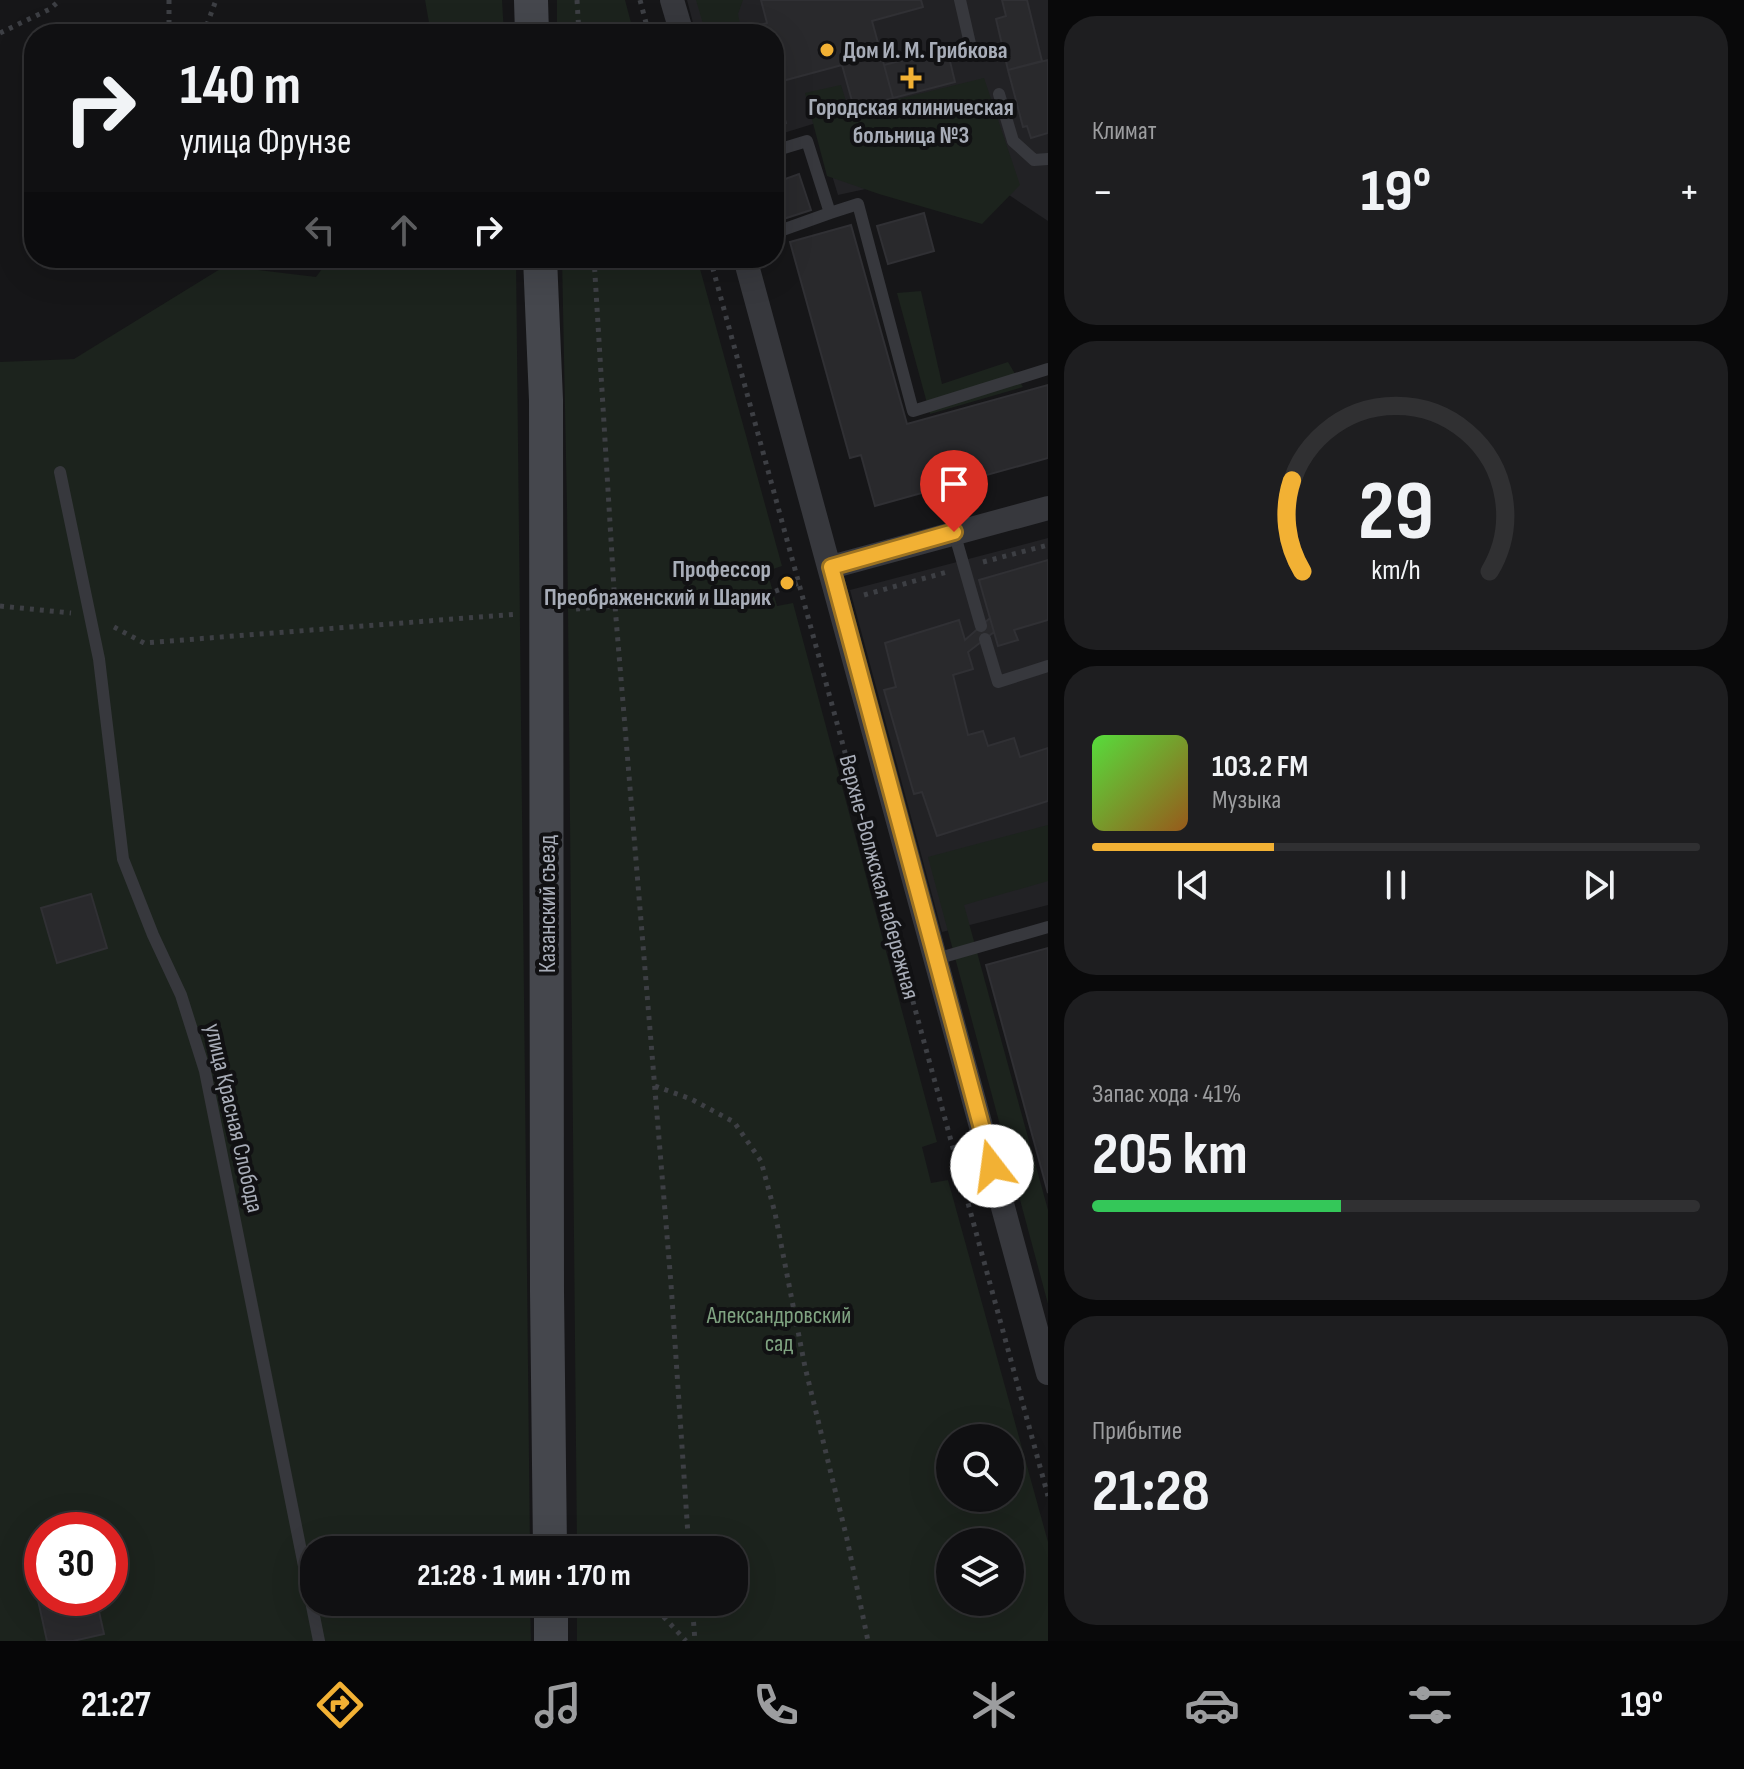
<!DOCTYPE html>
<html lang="ru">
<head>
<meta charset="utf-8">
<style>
	body { margin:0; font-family:"Sofia Sans Condensed",sans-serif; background:#1e1e20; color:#f1f3f6; height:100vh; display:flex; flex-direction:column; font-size:30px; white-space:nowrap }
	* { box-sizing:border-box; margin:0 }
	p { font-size:26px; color:#9c9d9f }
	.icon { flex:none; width:44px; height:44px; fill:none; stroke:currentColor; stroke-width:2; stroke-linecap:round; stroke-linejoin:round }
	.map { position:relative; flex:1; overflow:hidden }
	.sheet { display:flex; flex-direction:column; gap:16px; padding:16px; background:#09090a; width:696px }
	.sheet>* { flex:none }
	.guide { position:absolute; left:24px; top:24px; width:760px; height:244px; border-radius:32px; box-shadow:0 8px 32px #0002,0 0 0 2px #303032; background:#101012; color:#f1f3f6; overflow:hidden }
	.buttons { position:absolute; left:936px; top:1424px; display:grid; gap:16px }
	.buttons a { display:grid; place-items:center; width:88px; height:88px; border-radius:50%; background:#101012; box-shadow:0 8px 32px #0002,0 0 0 2px #303032; font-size:40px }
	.speed { position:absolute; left:24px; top:1512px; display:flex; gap:16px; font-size:40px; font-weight:700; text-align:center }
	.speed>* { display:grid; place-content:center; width:104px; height:104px; border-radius:50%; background:#101012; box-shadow:0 8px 32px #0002,0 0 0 2px #303032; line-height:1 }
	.speed .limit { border:12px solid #d22; background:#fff; color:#111 }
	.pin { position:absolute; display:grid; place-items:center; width:68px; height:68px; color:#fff; margin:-82px -34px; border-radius:50% 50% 50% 0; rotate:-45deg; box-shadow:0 0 8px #0007 }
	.pin .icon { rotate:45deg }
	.me { position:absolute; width:88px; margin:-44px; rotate:345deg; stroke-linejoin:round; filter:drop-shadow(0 0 6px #0008) }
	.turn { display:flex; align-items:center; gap:28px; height:168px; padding:0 24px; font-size:36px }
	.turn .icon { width:104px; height:104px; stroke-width:2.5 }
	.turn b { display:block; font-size:56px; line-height:68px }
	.lanes { display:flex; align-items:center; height:76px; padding:0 24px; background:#0003; justify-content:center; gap:40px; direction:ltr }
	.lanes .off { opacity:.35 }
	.big { font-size:60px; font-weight:700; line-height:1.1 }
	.sheet .widget { flex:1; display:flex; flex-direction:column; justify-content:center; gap:12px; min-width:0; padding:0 28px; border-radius:32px; background:#1e1e20 }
	.sheet .dial { align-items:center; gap:0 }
	.dial svg { height:208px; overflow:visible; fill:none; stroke:#303032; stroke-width:7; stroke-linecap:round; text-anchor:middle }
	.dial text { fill:#f1f3f6; stroke:none }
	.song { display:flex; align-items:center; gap:24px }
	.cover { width:96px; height:96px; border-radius:12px; background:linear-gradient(135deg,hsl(110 70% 55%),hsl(30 70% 35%)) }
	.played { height:8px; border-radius:4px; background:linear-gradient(90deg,#f2b134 30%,#303032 30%) }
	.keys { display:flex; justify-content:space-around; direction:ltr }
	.heat { display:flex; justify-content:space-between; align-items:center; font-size:44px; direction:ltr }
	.charge { height:12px; border-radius:6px; background:linear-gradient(90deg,#34c759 41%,#303032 0) }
	.trip { position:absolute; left:300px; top:1536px; width:448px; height:80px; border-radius:32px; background:#101012; box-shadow:0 8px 32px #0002,0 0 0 2px #303032; font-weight:700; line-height:80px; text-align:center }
	.dock { display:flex; height:128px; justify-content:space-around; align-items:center; background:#060607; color:#9c9d9f }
	.dock .icon { width:56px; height:56px }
	.dock .current { color:#f2b134 }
	.dock b { font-size:36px; color:#f1f3f6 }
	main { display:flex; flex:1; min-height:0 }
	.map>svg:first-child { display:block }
</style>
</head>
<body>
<main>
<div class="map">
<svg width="1048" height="1641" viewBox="0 0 1048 1641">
	<rect width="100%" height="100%" fill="#161618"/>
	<path fill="#222225" d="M687,0H1048V221L967,167L838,195L816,123L774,136V34H696Z
		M1048,538V905L942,932L850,590Z"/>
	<path fill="#1c231d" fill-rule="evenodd" d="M425,0H502L504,34H431Z
		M557,0H625L634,34H557Z
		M696,0H743L738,14L742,34H706Z
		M984,78L1020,185L982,224L879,194L827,176L805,93L841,85L849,111Z
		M330,258H516L530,1550H314V1602H530L531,1641H0V362L74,359L225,266L316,277ZM42,1530H110V1598H42Z
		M562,258H697L782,566L767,571L777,606L793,603L937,1142L922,1147L931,1183L948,1180L1048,1542V1641H577V1602H734V1550H577L567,507ZM950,1438H1010V1498H950ZM950,1542H1010V1602H950Z
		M921,291L942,384L1008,362L1023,387L930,414L897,293Z
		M1048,825V881L964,905L1048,1210V1304L928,857Z"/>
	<path fill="#29292c" stroke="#303034" stroke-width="2" d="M761,0H921L923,7L872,21L893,98L854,108L842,65L775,83L786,123L774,126V34H745L744,30L767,23Z
		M1002,0H1027L1042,61L1008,70L996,19L1006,16Z
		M947,49L955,82L893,98L884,65Z
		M1048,60V133L1031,138L1027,126L1023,127L1008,70Z
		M799,174L811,210L774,222V183Z
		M924,213L934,251L888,264L877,226Z
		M851,225L907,424L1048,385V458L875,506L861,455L850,458L790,242Z
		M1048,560V620L1014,630L1018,640L998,646L979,580Z
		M990,618L994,632L968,652L973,669L953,675L968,735L983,731L988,746L1014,738L1020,757L1048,748V801L937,836L922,792L914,794L884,690L896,687L885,643L959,620L965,640Z
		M91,894L107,948L57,963L41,908Z
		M1048,948V1193L986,965Z
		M42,1590V1598H96L104,1634L73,1641H47L36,1591Z"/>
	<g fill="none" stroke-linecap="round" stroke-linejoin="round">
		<path stroke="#3d3f44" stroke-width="5" stroke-dasharray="4 6" stroke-linecap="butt" d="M169,0V34
			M577,0L579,34
			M640,0L649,34
			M0,33L50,9L60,0
			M202,34L205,30L216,0
			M594,258L615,606L671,1284L689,1550
			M710,258L1048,1496
			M983,562L1048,545
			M864,595L947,572
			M0,606L71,613
			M576,609L773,592L799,583
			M114,627L144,643L518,614
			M655,1086L691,1099L734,1122L761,1161L775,1213L805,1367L847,1539L868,1641
			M650,1602L686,1641
			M692,1602L695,1641"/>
		<path stroke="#37383d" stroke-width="12" d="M960,0L971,48
			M999,94L1013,141L1034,160L1048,159
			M774,151L807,141L830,213L774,233
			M830,213L858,204L913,411L1048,369
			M60,472L99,659L123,859L153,935L181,995L205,1071L319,1641
			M954,532L981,626
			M985,639L998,682L1048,666
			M936,959L1048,927"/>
		<path stroke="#37383d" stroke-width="24" d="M672,0L682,34
			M745,258L1048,1373
			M831,567L1048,508"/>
		<path stroke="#45474d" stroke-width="34" d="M531,0L532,34
			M540,258L546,400L547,1292L550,1550
			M551,1602V1641"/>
	</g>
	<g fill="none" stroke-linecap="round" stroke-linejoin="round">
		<g stroke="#9d7322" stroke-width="20">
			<path id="route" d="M954,532L831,567L992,1166"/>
		</g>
		<use href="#route" stroke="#f2b134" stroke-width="14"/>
	</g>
	<g fill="#f2b134" stroke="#111113" stroke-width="3">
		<circle cx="827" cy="50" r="8"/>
		<path d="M907 66h8v8h8v8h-8v8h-8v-8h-8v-8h8z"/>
		<circle cx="787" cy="583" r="8"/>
	</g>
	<g text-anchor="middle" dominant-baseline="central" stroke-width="8" stroke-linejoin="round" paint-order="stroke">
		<g font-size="24" font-weight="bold" fill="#a8adb8" stroke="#111113" text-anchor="start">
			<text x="843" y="50">Дом И. М. Грибкова</text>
			<text x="911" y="107" text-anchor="middle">Городская клиническая<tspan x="911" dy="28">больница №3</tspan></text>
			<text x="771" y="569" text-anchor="end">Профессор<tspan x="771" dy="28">Преображенский и Шарик</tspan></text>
		</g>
		<g font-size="24" fill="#a8adb8" stroke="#111113">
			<text transform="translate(879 877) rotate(75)">Верхне-Волжская набережная</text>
			<text transform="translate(547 904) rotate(-90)">Казанский съезд</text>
			<text transform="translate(234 1118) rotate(77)">улица Красная Слобода</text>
		</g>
		<g font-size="24" fill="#7fa381" stroke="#111113">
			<text x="779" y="1315">Александровский<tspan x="779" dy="28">сад</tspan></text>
		</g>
	</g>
</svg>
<div class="buttons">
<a><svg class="icon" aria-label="search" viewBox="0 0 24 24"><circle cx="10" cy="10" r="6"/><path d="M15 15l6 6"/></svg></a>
<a><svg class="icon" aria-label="layers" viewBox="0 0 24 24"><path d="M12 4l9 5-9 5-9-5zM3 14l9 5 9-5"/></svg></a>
</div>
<div class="speed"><div class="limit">30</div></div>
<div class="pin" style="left:954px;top:532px;background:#d93025"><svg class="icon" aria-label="arrive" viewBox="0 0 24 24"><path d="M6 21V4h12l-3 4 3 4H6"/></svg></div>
<svg class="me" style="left:992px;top:1166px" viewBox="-20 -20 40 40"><circle r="19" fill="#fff"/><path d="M0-13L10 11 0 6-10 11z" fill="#f2b134"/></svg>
<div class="trip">21:28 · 1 мин · 170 m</div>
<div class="guide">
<div class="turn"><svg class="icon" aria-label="right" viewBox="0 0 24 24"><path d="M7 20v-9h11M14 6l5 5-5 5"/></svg><div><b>140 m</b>улица Фрунзе</div></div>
<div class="lanes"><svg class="icon off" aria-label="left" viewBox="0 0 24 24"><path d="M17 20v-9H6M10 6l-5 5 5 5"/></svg><svg class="icon off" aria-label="ahead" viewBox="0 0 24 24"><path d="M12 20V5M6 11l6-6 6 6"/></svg><svg class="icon" aria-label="right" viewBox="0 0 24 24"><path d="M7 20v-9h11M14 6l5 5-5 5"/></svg></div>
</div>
</div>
<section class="sheet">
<div class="widget"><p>Климат</p>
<div class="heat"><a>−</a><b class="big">19°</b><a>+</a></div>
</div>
<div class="widget dial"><svg viewBox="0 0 100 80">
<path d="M14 69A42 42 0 1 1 86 69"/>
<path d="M14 69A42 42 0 0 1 10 34" stroke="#f2b134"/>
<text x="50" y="56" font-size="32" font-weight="700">29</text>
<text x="50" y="72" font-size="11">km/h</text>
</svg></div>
<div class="widget">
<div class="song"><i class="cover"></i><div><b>103.2 FM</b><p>Музыка</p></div></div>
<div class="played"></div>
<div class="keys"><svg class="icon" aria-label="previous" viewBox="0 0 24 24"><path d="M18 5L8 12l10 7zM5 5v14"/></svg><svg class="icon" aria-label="pause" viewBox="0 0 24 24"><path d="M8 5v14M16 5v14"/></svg><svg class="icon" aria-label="next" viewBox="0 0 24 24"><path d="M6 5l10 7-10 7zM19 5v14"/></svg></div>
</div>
<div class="widget"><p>Запас хода · 41%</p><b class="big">205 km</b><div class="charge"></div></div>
<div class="widget"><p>Прибытие</p><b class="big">21:28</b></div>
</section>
</main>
<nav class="dock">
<b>21:27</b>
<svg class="icon current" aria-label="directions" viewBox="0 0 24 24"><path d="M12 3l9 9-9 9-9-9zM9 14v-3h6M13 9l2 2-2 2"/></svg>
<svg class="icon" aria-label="music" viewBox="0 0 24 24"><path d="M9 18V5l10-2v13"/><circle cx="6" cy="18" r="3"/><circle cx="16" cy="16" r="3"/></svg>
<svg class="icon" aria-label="phone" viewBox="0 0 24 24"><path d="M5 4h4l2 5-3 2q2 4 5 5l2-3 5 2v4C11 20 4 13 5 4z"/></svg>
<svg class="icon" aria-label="climate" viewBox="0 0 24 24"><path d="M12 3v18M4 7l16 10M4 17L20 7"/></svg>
<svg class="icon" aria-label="car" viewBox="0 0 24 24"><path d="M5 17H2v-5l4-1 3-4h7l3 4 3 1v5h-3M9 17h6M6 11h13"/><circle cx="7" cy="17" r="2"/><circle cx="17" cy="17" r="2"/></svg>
<svg class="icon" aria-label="filters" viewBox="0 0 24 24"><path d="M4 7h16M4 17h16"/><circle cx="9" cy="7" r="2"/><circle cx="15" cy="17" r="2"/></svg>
<b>19°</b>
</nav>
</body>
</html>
